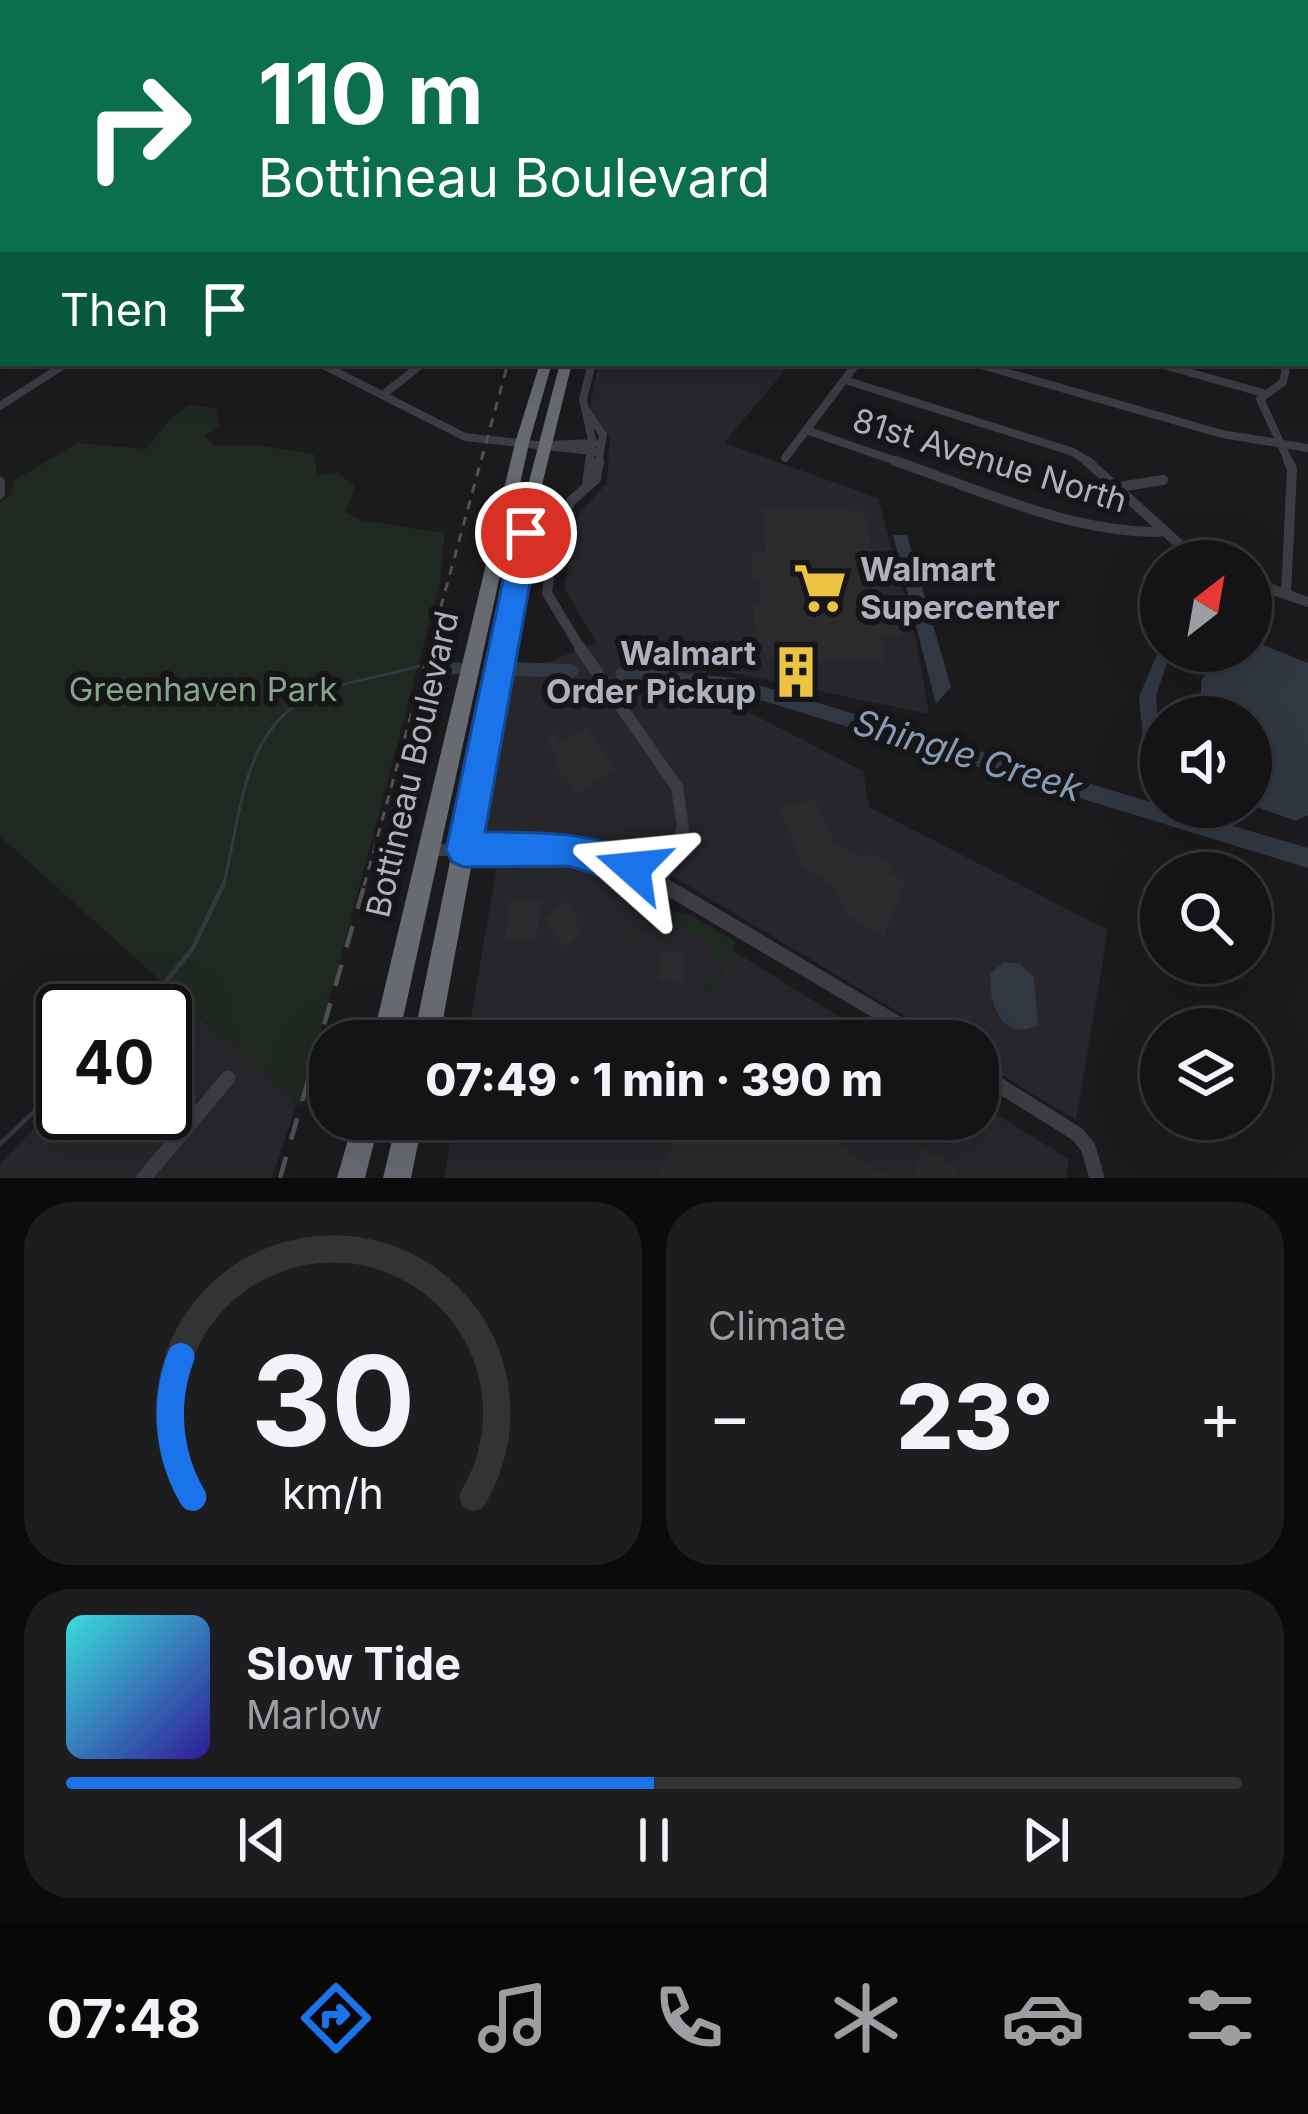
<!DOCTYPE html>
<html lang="en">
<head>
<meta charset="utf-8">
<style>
	body { margin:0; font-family:Inter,sans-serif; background:#1d1d1f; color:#f1f3f6; height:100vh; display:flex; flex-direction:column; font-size:45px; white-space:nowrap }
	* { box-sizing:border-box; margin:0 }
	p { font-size:39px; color:#9d9ea1 }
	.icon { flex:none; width:66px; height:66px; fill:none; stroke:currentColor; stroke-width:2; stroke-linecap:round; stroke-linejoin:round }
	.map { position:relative; height:1178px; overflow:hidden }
	.panel { display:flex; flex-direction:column; gap:24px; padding:24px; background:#0b0b0c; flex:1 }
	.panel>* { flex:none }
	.banner { position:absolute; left:0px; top:0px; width:1308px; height:366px; box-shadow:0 12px 48px #0002,0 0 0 3px #333335; background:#0b6e4f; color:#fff; overflow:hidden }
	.needle { width:78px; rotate:31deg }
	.tools { position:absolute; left:1140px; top:540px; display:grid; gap:24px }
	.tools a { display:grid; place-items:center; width:132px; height:132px; border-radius:50%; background:#141416; box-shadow:0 12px 48px #0002,0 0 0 3px #333335; font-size:60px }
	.speed { position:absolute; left:36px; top:984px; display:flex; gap:24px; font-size:60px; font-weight:700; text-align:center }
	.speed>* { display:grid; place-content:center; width:156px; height:156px; border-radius:50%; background:#141416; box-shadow:0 12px 48px #0002,0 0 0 3px #333335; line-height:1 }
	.speed .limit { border:6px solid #111; border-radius:18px; background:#fff; color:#111 }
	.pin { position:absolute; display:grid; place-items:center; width:102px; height:102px; color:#fff; margin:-51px; border:6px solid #fff; border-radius:50%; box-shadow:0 3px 12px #0007 }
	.me { position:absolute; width:132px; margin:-66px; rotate:288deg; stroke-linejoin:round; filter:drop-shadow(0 0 9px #0008) }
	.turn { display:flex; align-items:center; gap:42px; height:252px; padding:0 60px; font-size:54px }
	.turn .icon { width:156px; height:156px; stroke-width:2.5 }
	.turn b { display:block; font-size:84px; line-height:102px }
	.then { display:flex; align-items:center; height:114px; padding:0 60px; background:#0003; gap:24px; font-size:45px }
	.big { font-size:90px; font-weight:800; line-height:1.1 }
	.panel .tile { flex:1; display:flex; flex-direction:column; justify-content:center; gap:18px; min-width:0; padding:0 42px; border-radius:48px; background:#1d1d1f }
	.panel .dial { align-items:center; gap:0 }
	.dial svg { height:312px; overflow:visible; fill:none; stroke:#333335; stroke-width:7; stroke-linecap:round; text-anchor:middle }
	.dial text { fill:#f1f3f6; stroke:none }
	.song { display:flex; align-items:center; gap:36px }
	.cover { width:144px; height:144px; border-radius:18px; background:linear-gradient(135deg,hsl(180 70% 55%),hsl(250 70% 35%)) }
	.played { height:12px; border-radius:6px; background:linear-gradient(90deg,#1a73e8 50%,#333335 50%) }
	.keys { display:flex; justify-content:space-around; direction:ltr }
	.heat { display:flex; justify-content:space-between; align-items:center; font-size:66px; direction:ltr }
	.panel .tiles { flex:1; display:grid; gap:24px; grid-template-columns:1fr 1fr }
	.tile:last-child { grid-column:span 2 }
	.trip { position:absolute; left:309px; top:1020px; width:690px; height:120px; border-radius:48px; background:#141416; box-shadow:0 12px 48px #0002,0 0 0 3px #333335; font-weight:800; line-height:120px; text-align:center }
	.tabs { display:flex; height:192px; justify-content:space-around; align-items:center; background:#080809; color:#9d9ea1 }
	.tabs .icon { width:84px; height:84px }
	.tabs .selected { color:#1a73e8 }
	.tabs b { font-size:54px; color:#f1f3f6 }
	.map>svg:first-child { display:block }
</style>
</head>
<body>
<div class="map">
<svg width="1308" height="1178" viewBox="0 0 1308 1178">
	<rect width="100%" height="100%" fill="#1b1a1d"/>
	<path fill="#27262a" d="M598,363H791L724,443L878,498L916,640L929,714L709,668L698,686L863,771L869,807L1108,930L1076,1120L978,1061V1041H946L632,852L591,838L497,837L485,829L479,817L513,675L597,643L564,588L578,515L607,483L610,439L590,407Z
		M564,862L615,877L878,1041H467L497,866Z
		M167,987L297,1103L272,1178H0V1164L63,1097V1113H165V1011H144Z
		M978,1103L1069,1159L1066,1178H444L454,1119H978Z"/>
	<path fill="#202822" d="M188,405L216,408L219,425L205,436L215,446L258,445L314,454L317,475L337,472L355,486L346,512L360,520L445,533L440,583L301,1107L179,997L159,992L161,981L0,836V502L11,495L15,480L77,443L146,449L170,419Z
		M668,909L692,916L736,942L714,995L709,996L700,986L703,981L712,986L721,966L713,960L717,951L675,924L650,922L634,947L629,945L652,914Z"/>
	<path fill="#313841" d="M893,535H907L951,687L936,704Z
		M1251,640L1308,663V815L1296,821L1251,805V717H1201V681L1217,658L1215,651H1251Z
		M1161,645V651H1171L1156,696L1161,772L1146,768L1139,697Z
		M1004,962L1020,964L1034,977L1038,1025C1002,1044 987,1001 991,973Z"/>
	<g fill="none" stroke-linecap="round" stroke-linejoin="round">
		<path stroke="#313841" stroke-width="3" d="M223,886C242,817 240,724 319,692C351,680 386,676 419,666"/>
		<path stroke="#313841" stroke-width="4.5" d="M142,1011L193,948L224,883
			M0,1144L63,1084"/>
		<path fill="#313841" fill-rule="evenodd" d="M432,660L461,663L463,668L461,673C451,676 436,675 426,672L424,667L426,662Z
			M511,662L571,664L577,666L579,671L577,676L571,678L511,676L505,674L503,669L505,664Z
			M623,667L734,678L1161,805V807H1169L1308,848V868L734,692L623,681L617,679L615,674L617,669Z"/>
	</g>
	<path fill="#2b2b2e" d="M762,508L864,511L882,598L893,599L901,636H880L885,662L809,660L811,676L780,675L779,659L764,658L762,643H755L753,603H761L759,578H752L751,553H766Z
		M587,727L616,770L577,793L555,766L559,764L545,738L554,733L560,742Z
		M815,799L834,843L866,860L869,852L893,865L890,873L905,881L884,937L845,914L834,886L803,868L780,807Z
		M510,899L541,900L536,940L505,939Z
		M565,901L581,921L574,927L580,935L566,948L544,920Z
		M660,952L683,953V983L658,981Z
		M683,1119H801L888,1178H657Z
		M922,1147L956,1169L954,1178H913Z"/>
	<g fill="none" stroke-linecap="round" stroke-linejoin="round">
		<path stroke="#3c3c42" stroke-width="8" d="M319,363L465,437L600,452
			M974,363L1222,434L1308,448
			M1156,363L1263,393
			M1287,363L1283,382L1260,399L1290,464
			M845,380L1073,452L1092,464
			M384,394L423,363
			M0,406L67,363
			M585,408L603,435L598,464
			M806,430L904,464
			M547,445L594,443
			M785,458L857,363
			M589,464L592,440L583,399L592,363"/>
		<path stroke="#3c3c42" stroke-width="10" d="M895,461C981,490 1068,532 1159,532
			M1087,461L1198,561
			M0,482V494
			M587,485L590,461
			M1119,487L1163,480
			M1251,582L1308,602
			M1286,594L1292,469L1288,461
			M582,651L547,593L556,529L571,501L596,479L599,461"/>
		<path stroke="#3c3c42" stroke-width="12" d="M580,648L677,787L683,828L660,884
			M431,850C524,848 581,838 665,886"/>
		<path stroke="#3c3c42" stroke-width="15" d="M660,883L927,1041
			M978,1072L1077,1134L1088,1147L1097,1178
			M144,1178L228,1078"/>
		<path fill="#686a72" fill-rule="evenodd" d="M3,217V223L0,224V218Z
			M540,363H552L529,443L398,1041H372L515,443Z
			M560,363H572L540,493L439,1041H413L526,493Z
			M354,1119H380L365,1178H337Z
			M397,1119H423L411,1178H383Z"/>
		<path stroke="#4f5056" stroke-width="3" stroke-dasharray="9 8" stroke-linecap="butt" d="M364,886L508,363"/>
		<path stroke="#4f5056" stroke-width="4.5" stroke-dasharray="22 18" stroke-linecap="butt" d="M280,1178L365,883"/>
	</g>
	<linearGradient id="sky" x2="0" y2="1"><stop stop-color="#0f0e10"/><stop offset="0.54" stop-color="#393e4c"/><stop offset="1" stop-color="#393e4c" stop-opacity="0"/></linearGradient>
	<rect width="1308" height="357" fill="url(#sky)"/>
	<path fill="#1a73e8" stroke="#114b97" stroke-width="3" d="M526,524L539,533L485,832C545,832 589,832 645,855L651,868L645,881L633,886L569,866L464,867L452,862L446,850L513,533Z"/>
	<defs>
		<g id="supermarket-bare" transform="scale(4.14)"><path d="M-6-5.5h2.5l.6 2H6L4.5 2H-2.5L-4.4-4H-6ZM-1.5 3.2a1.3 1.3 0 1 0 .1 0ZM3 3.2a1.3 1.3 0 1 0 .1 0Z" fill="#ecc343" stroke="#161518" stroke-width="2.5" paint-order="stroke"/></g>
		<g id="building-bare" transform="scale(4.14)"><path d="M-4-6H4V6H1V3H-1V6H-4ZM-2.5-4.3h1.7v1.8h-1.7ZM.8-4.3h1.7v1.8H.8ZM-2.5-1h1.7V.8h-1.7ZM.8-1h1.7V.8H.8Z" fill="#ecc343" stroke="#161518" stroke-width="2.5" paint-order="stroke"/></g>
	</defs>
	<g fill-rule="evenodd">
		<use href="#supermarket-bare" x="820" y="588"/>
		<use href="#building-bare" x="796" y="672"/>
	</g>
	<g text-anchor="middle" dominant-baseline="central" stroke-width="12" stroke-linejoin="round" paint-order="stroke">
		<g font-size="33" fill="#aeb1bc" stroke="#161518">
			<text transform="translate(990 460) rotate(17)">81st Avenue North</text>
			<text transform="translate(412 764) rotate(-77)">Bottineau Boulevard</text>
		</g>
		<g font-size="33" font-weight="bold" fill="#aeb1bc" stroke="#161518" text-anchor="start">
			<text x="860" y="569">Walmart<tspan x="860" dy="38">Supercenter</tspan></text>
			<text x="756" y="653" text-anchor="end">Walmart<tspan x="756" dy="38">Order Pickup</tspan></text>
		</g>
		<g font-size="33" fill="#86a68b" stroke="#161518">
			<text x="203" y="689">Greenhaven Park</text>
		</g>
		<g font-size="36" font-style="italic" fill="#879bb5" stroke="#161518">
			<text transform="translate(968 755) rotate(17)">Shingle Creek</text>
		</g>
	</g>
</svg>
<div class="tools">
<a><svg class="needle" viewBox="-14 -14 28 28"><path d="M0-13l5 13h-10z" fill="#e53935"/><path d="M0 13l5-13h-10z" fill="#9d9ea1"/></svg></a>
<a><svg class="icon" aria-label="sound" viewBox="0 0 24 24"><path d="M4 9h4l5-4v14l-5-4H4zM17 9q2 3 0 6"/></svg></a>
<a><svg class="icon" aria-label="search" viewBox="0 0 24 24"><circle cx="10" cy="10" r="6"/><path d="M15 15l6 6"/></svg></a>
<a><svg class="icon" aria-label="layers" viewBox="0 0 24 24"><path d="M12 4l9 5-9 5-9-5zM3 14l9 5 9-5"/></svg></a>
</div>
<div class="speed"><div class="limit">40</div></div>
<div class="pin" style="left:526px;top:533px;background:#d93025"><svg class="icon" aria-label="arrive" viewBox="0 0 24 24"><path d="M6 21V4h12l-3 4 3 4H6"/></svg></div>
<svg class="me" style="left:633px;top:868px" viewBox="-20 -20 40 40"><path d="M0-17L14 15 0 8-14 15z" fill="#1a73e8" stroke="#fff" stroke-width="4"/></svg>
<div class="trip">07:49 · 1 min · 390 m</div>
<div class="banner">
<div class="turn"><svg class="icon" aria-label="right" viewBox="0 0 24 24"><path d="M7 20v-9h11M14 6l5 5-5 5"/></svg><div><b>110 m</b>Bottineau Boulevard</div></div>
<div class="then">Then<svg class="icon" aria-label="arrive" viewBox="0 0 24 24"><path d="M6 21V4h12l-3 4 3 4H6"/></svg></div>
</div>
</div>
<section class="panel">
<div class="tiles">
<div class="tile dial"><svg viewBox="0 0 100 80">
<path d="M14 69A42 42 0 1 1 86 69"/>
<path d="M14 69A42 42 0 0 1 11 33" stroke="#1a73e8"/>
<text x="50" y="56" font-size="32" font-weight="700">30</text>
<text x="50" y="72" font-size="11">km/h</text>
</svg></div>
<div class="tile"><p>Climate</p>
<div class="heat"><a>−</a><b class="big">23°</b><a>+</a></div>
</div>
<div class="tile">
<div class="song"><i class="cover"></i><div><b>Slow Tide</b><p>Marlow</p></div></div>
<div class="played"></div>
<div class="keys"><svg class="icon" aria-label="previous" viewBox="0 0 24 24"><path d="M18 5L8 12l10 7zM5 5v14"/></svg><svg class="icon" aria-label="pause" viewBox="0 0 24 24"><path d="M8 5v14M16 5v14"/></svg><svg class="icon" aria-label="next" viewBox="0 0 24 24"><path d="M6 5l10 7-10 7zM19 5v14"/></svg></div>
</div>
</div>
</section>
<nav class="tabs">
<b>07:48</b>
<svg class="icon selected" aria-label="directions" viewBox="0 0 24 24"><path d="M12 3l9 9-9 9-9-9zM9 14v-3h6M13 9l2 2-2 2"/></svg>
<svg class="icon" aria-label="music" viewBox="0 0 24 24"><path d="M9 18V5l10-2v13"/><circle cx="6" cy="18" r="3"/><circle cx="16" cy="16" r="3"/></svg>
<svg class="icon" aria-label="phone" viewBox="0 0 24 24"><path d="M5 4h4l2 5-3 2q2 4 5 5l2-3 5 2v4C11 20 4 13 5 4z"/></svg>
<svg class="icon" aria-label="climate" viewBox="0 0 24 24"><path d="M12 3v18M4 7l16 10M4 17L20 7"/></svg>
<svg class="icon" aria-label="car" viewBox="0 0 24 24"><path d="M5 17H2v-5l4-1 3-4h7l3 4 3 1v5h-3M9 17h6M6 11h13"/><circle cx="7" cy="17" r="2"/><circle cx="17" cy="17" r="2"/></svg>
<svg class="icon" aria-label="filters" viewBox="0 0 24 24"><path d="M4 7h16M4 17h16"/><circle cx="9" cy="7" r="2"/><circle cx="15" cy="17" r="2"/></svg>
</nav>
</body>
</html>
